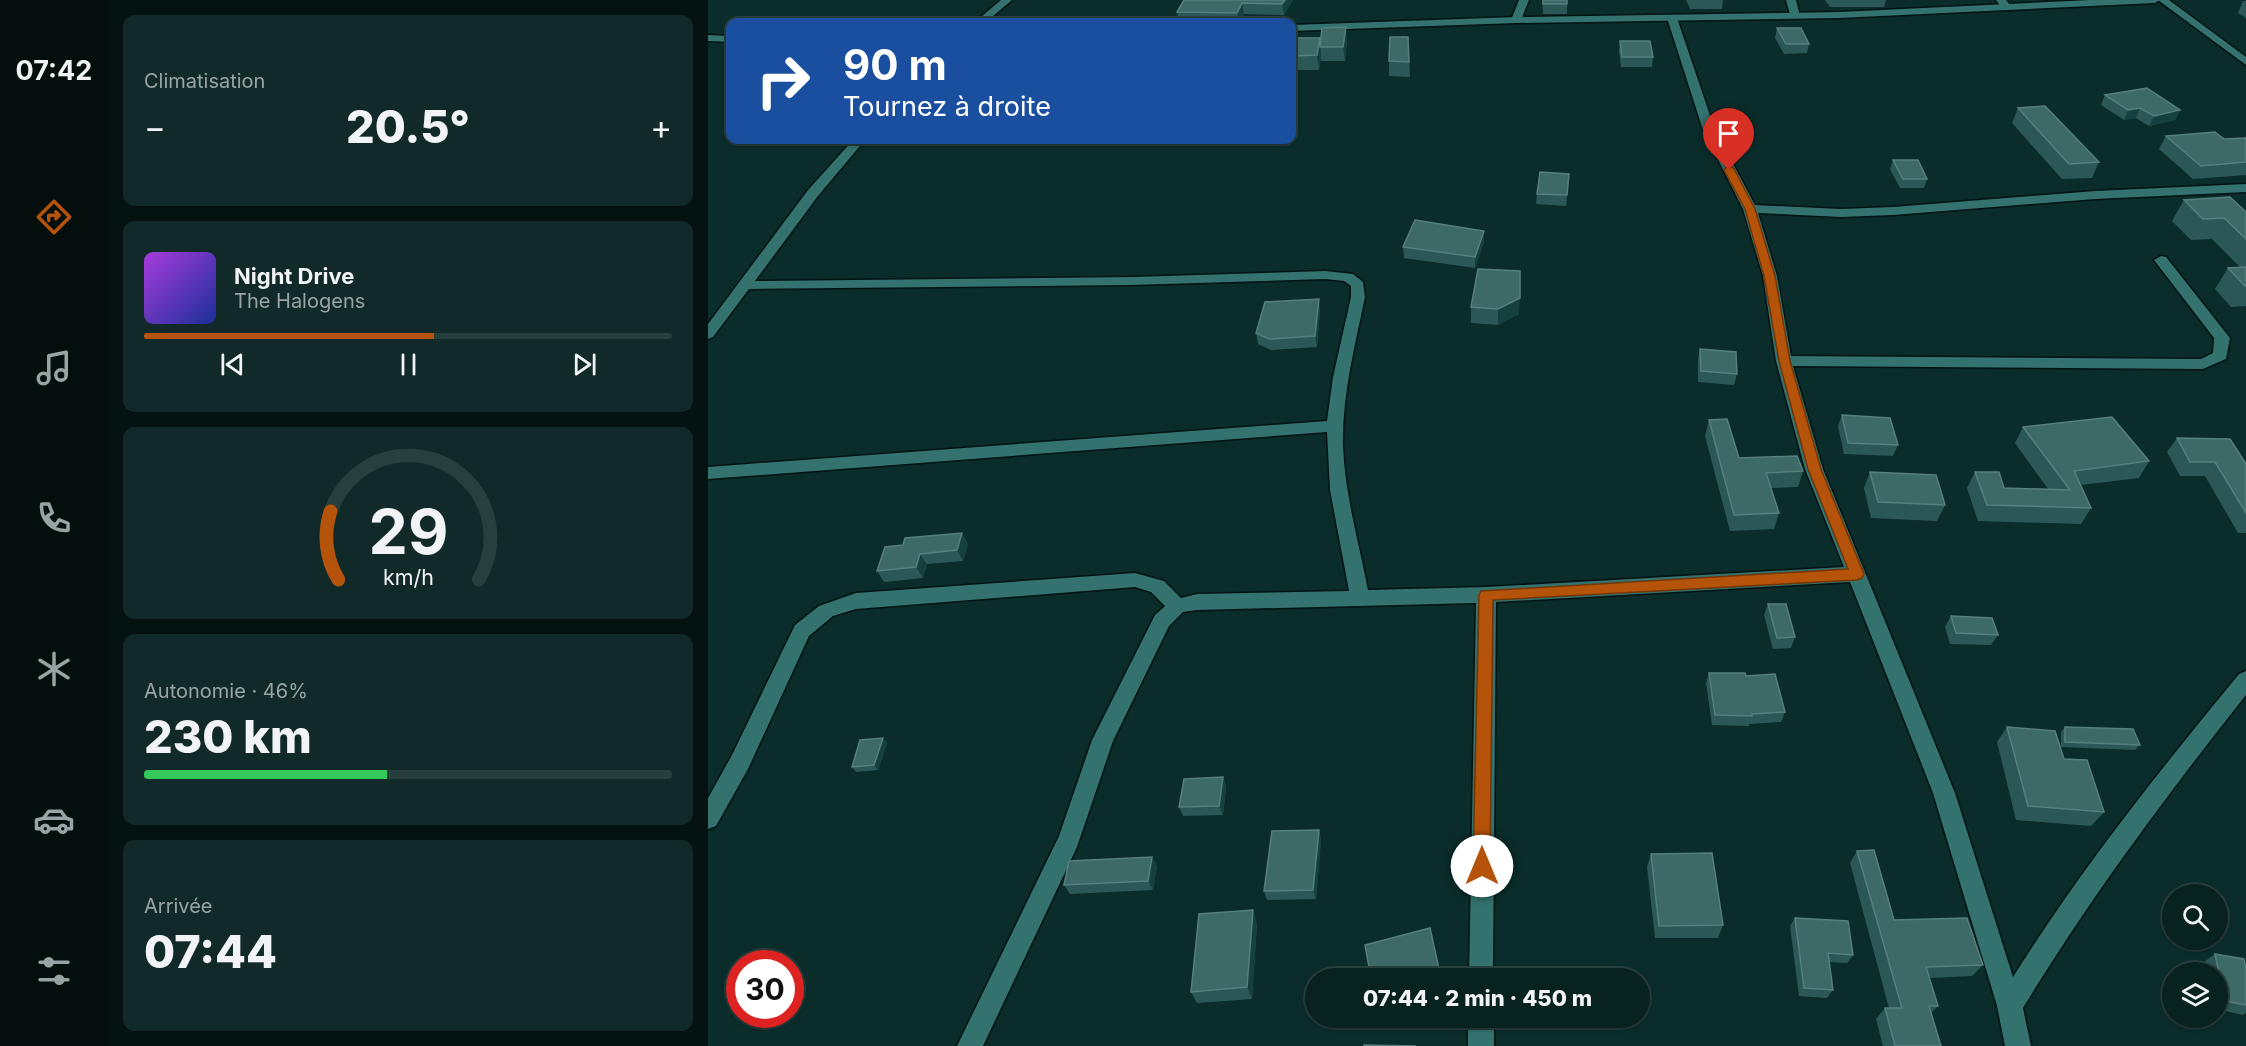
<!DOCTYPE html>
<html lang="fr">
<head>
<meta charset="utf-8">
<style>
	body { margin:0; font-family:Inter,sans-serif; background:#112a29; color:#f1f3f6; height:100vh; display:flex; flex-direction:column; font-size:22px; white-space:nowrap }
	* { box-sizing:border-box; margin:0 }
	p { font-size:20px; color:#98a4a5 }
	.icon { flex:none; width:33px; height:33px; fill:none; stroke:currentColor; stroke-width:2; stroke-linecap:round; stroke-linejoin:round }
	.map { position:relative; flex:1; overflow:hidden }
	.drawer { display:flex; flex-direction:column; gap:15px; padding:15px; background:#041312; width:600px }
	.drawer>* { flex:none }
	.guide { position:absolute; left:18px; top:18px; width:570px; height:126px; border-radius:12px; box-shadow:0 2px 4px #0004,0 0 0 2px #293f3e; background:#1a4fa0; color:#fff; overflow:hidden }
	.controls { position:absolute; left:1454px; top:884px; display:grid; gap:12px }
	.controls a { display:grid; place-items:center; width:66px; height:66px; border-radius:50%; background:#082220; box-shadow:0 2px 4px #0004,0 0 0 2px #293f3e; font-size:30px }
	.speed { position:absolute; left:18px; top:950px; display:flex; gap:12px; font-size:30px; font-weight:700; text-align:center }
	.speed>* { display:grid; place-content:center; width:78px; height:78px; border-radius:50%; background:#082220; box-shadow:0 2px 4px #0004,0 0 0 2px #293f3e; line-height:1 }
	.speed .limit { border:9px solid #d22; background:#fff; color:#111 }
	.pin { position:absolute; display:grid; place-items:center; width:51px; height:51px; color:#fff; margin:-62px -26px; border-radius:50% 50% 50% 0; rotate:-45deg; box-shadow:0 0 6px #0007 }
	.pin .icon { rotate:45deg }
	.me { position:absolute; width:66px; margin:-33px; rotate:0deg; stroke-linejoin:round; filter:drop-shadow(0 0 4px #0008) }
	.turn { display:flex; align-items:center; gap:21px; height:126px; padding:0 18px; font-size:27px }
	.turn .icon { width:78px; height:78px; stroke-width:2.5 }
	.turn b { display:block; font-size:42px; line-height:51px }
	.big { font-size:45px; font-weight:800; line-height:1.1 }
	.drawer .tile { flex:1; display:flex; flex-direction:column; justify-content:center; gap:9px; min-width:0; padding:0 21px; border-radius:12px; background:#112a29 }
	.drawer .dial { align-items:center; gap:0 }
	.dial svg { height:156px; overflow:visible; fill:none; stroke:#293f3e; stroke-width:7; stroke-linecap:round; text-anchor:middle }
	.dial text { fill:#f1f3f6; stroke:none }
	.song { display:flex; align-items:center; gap:18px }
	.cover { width:72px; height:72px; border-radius:9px; background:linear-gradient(135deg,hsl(280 70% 55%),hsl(230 70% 35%)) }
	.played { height:6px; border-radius:3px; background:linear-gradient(90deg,#b45309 55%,#293f3e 55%) }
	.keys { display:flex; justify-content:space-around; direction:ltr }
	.heat { display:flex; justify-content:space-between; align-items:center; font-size:33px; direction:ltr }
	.charge { height:9px; border-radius:4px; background:linear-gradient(90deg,#34c759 46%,#293f3e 0) }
	.trip { position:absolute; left:597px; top:968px; width:345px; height:60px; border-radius:30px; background:#082220; box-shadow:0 2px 4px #0004,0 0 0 2px #293f3e; font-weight:800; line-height:60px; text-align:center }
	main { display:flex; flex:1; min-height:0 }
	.menu { display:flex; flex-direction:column; width:108px; justify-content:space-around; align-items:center; background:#030e0d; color:#98a4a5 }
	.menu .icon { width:42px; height:42px }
	.menu .active { color:#b45309 }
	.menu b { font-size:27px; color:#f1f3f6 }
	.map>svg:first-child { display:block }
</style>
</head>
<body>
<main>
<nav class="menu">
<b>07:42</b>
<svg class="icon active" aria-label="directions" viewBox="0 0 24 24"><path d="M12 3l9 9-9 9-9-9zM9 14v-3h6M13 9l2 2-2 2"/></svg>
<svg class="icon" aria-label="music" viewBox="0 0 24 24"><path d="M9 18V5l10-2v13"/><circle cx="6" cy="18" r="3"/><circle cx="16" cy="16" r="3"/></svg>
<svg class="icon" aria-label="phone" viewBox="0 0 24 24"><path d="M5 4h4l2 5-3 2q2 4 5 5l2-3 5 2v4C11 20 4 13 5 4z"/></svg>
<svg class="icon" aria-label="climate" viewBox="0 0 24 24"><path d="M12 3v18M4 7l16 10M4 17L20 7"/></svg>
<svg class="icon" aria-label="car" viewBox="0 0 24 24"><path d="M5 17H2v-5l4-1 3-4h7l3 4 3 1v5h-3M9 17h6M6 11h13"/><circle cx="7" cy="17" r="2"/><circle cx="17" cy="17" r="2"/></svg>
<svg class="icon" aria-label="filters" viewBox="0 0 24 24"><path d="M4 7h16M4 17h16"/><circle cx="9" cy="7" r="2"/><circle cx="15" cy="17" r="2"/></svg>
</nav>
<section class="drawer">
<div class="tile"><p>Climatisation</p>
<div class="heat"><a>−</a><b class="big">20.5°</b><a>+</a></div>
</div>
<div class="tile">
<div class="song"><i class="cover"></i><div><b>Night Drive</b><p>The Halogens</p></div></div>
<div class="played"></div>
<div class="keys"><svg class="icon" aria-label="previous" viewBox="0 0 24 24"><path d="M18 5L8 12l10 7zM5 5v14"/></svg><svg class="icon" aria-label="pause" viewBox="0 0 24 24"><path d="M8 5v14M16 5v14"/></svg><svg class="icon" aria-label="next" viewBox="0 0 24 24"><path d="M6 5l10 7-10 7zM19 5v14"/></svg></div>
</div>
<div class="tile dial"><svg viewBox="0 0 100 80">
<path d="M14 69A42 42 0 1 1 86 69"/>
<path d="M14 69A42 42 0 0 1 10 34" stroke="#b45309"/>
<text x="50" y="56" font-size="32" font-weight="700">29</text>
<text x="50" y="72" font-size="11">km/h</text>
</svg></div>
<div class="tile"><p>Autonomie · 46%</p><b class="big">230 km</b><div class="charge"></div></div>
<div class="tile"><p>Arrivée</p><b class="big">07:44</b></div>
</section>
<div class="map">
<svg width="1538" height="1046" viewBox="0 0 1538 1046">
	<rect width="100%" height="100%" fill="#0a2d2b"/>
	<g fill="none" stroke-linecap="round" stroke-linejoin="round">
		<g stroke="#021312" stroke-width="3">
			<path id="street" d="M293,0H304L278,22H267Z
				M811,0H821L813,20L808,23L803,20Z
				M1078,0H1088L1092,16L1091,18H1083Z
				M1288,0H1298L1303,6L1294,8Z
				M1450,0H1461L1538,57V65Z
				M964,15L969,18L1007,130L1047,205L1133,209L1185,207L1387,191L1538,184V192L1387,199L1185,215L1133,217L1050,213L1069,276L1083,356L1493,359L1505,353L1506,338L1446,260L1453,256L1458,257L1522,338L1518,359L1495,369L1085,366L1115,469L1247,793L1305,977C1372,870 1451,771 1531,674L1538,671V695C1458,796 1382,898 1315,1008L1323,1046H1297L1289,1006L1225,793L1142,582L788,602L785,978H761L768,603L489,610L475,612L461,626L405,741L369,847L275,1046H249L351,836L384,740L447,615L457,606L443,592L427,587L148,609L125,616L101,636L40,769L8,826L0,829V798L24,755L87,625L111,606L148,593L427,573L456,581L473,598L489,594L641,591L622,490L619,432L0,479V467L619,421L625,377L643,297V286L636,281L617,279L424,285L41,289L5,337L0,339V324L100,190L145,140H157L110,196L47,281L424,277L617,271L645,274L655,282L657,297C647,346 634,395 635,446C637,495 651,543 660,590L778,587L1136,567L1097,469L1068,361L1055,276L1035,209L995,130L959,18Z
				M760,1017H786V1046H760Z"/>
		</g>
		<g stroke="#021312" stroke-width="3">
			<path id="secondary" d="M1383,0H1452L1447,3L1131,18L808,23L584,31V25L808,17L1131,12Z
				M0,35L22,36V42L0,41Z"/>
		</g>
		<use href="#street" fill="#33726f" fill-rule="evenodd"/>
		<use href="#secondary" fill="#33726f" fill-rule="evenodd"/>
	</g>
	<path fill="#2b5856" d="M476,0H585L576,15L536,14L532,22H471L469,12Z
		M834,0H859V14H835Z
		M978,0H1015L1014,9H982Z
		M1117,0H1178L1176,7H1122Z
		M1535,1H1538V18L1530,13Z
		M1069,28L1101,44L1099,53L1076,54L1067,38Z
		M700,37L702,77L681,76V61Z
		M584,38L612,44L639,41L637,61H613V56L611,70H584Z
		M912,41L945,57L944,67H913L911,51Z
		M1397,95L1472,110L1467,120L1441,126L1428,118L1416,120L1393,105Z
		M1310,108L1391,162L1384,178L1354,179L1304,123Z
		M1458,136L1516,139L1538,138V175L1485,179L1451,149Z
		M1185,160L1219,179L1216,188H1192L1182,169Z
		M861,174L858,206L828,204L829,194Z
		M1476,200L1538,212V306L1523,307L1507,289L1520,268L1532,267L1504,239L1483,240L1464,221Z
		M776,231V241L767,268L696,258L695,247Z
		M770,269L811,314L790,325L763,323V307Z
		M612,309L609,347L563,350L550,344L548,333Z
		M992,349L1029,374L1026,385L990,382V360Z
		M1134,415L1190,445L1185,456L1136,454L1130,426Z
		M1001,420L1031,458L1095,471L1090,487L1063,488L1071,513L1066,529L1022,531L997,436Z
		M1315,427L1441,461L1431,478L1373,485L1383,508L1373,524L1270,521L1259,488L1267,472L1296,488L1340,489L1307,443Z
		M1469,438L1538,464V533H1530L1497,476H1472L1459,452Z
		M1162,472L1237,505L1229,521L1163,518L1156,488Z
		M254,533L260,544L255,561L219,564L215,578L176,582L169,571L195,545Z
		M1060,604L1087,637L1083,648L1065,649L1056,615Z
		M1243,616L1290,635L1283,645L1242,644L1237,627Z
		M1001,673L1038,676L1077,712L1073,722L1041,724V726L1004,725L998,683Z
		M1299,727L1356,759L1396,812L1383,826L1308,820L1289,742Z
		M1357,727L1432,745L1427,750L1353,747V732Z
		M179,743L170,770L148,772L144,767Z
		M515,777L518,787L515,815L475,816L471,807Z
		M611,830L613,840L608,899L559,900L556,891Z
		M1149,851L1186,920L1275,965L1264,976L1221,978L1230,1006L1223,1013L1233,1046H1175L1168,1019L1177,1008H1181L1142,863Z
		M943,854L1015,925L1010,938H947L939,867Z
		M444,857L449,866L445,890L362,894L356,885Z
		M1087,918L1145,955L1139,963L1121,962L1125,990L1119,998L1091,996L1082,926Z
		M549,923L544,999L489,1003L483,992Z
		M1507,954L1538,969V1013L1535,1015L1509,1009V972H1498L1496,962Z"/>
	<path fill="#16403e" d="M577,0H585L576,15L574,4Z
		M534,3L536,14L532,22H531L529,13Z
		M638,27L639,41L637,61L635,47Z
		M612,38L613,56L611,70L609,55Z
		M1432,108L1428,118L1416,120L1420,110Z
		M1472,110L1467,120L1441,126L1446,116Z
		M776,231V241L767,268V257Z
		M812,298L811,314L790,325V309Z
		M611,299L612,309L609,347L607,336Z
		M254,533L260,544L255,561L249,550Z
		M212,554L219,564L215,578L208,567Z
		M175,738L179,743L170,770L166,765Z
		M515,777L518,787L515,815L511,806Z
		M611,830L613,840L608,899L605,890Z
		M444,857L449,866L445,890L440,881Z
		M545,910L549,923L544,999L539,987Z
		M710,1017H728L710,1022Z"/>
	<path fill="#3d6967" stroke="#567f7d" stroke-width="1.5" d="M476,0H577L574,4L534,3L529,13L469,12Z
		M835,0H859V4H835Z
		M638,27L635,47H612L614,28Z
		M1069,28H1093L1101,44H1078Z
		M682,37H700L701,62L681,61Z
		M584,38H612L609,55L584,56Z
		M912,41H942L945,57H914Z
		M1439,88L1472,110L1446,116L1432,108L1420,110L1397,95Z
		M1337,106L1391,162L1361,164L1310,108Z
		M1507,132L1516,139L1538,138V162L1493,166L1458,136Z
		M1185,160H1210L1219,179H1195Z
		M832,172L861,174L859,195L829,194Z
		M1522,197L1538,212V239L1516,218L1495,219L1476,200Z
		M707,220L776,231L767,257L695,247Z
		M1538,267V286H1537L1520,268Z
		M770,269L812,271V298L790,309L763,307Z
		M611,299L607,336L561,339L548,333L557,302Z
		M992,349L1028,352L1029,374L993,371Z
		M1134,415L1182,418L1190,445L1140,443Z
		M1404,417L1441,461L1366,471L1383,508L1279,505L1267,472H1291L1296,488L1362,490L1315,427Z
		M1019,419L1031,458L1089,456L1095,471L1058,473L1071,513L1026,515L1001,420Z
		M1469,438L1522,439L1538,464V513L1507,462H1482Z
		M1162,472L1228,475L1237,505L1170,502Z
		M254,533L249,550L212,554L208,567L169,571L177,547L195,545L197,538Z
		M1060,604H1078L1087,637L1069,638Z
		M1243,616L1284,618L1290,635L1248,633Z
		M1001,673H1037L1038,676L1067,674L1077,712L1044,714V716L1007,715Z
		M1299,727L1347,731L1356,759L1379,760L1396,812L1320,806Z
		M1357,727L1425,729L1432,745L1357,742Z
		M175,738L166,765L144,767L152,740Z
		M515,777L511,806L471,807L476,779Z
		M611,830L605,890L556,891L564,831Z
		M1166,850L1186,920L1259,918L1275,965L1218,967L1230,1006H1221L1233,1046H1187L1177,1008H1194L1149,851Z
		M1004,853L1015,925L951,926L943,854Z
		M444,857L440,881L356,885L361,861Z
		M545,910L539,987L483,992L491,914Z
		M1087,918L1140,921L1145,955L1120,953L1125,990L1096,988Z
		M722,928L733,978H702L701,976L692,978H663L657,945Z
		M1507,954L1536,959L1538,969V1005L1517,1001Z
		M656,1045L708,1046H656Z"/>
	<path fill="#b45309" stroke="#753606" stroke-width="1.5" d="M1018,167H1025L1047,209L1067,276L1082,361L1113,469L1156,574L1154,578L1149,580L785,600L782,866L780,872L774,875L767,872L765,866L771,595L773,591L1140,569L1100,469L1071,361L1056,276L1037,209L1016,170Z"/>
</svg>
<div class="controls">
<a><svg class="icon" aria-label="search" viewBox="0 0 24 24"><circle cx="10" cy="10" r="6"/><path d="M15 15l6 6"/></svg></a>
<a><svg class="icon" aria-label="layers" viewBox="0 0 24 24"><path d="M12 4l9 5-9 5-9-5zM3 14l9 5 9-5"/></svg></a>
</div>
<div class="speed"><div class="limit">30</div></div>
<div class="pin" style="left:1021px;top:170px;background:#d93025"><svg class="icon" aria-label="arrive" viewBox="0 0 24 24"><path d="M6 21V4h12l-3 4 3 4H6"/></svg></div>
<svg class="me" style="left:774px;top:866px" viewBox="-20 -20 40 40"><circle r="19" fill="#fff"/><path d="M0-13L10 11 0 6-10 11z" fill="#b45309"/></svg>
<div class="trip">07:44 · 2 min · 450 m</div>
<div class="guide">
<div class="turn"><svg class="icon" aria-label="right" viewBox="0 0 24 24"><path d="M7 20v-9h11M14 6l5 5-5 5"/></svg><div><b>90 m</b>Tournez à droite</div></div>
</div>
</div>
</main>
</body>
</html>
